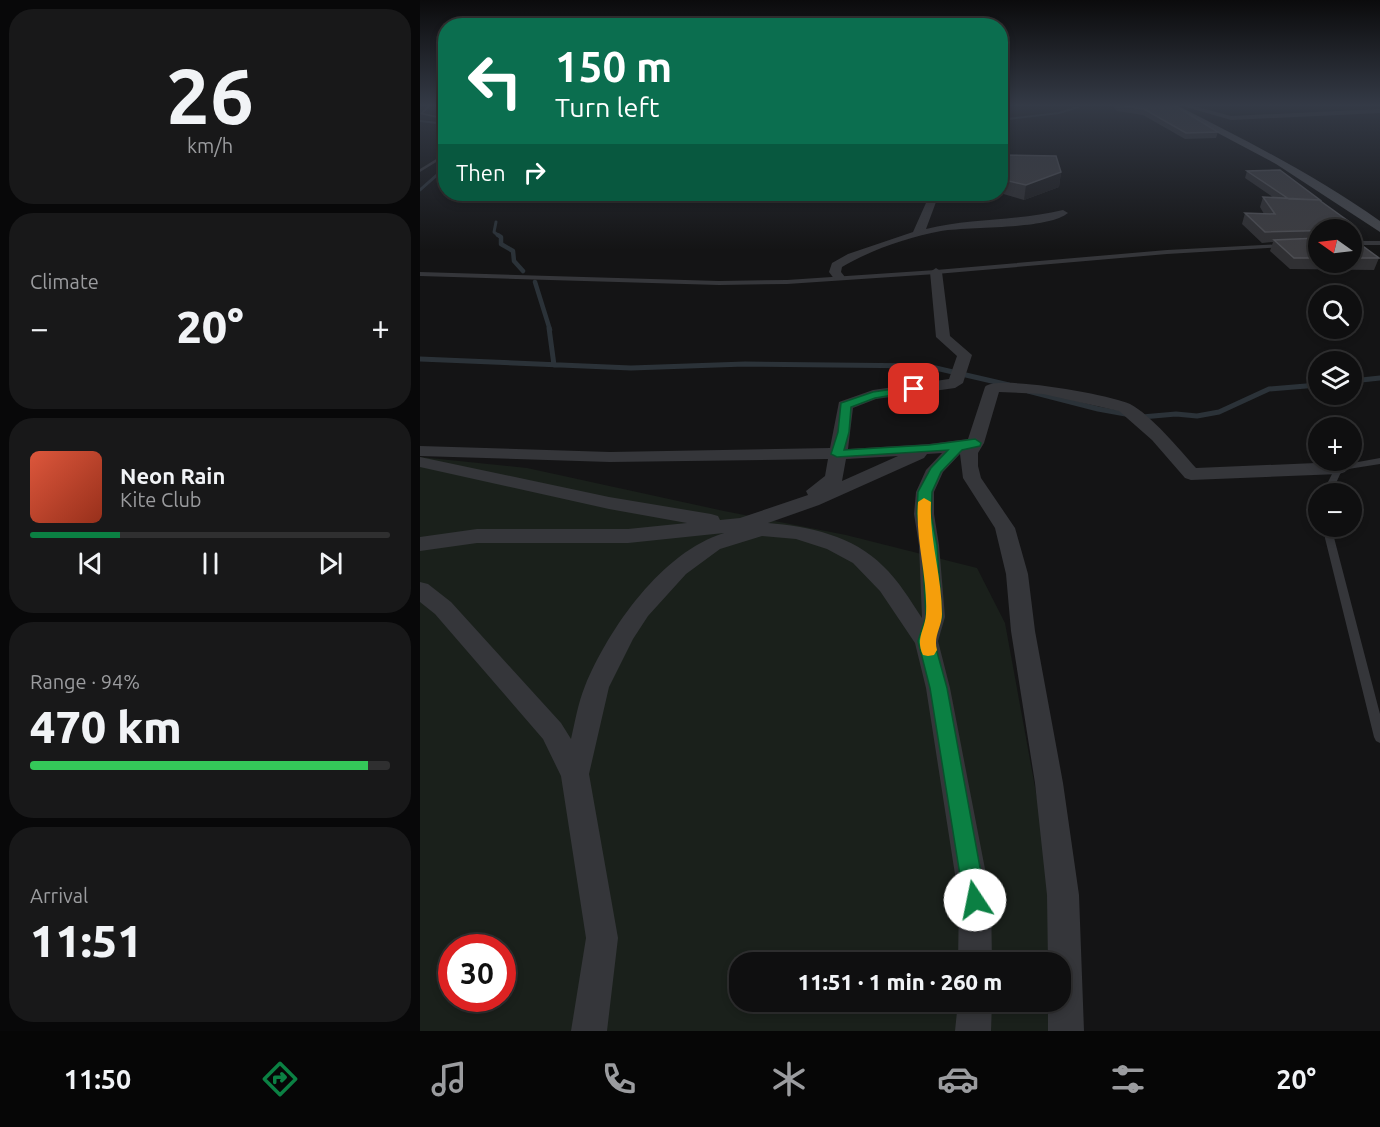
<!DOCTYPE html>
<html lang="en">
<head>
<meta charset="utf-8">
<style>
	body { margin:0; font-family:Ubuntu,sans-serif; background:#181819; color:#f1f3f6; height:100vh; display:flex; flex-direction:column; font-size:22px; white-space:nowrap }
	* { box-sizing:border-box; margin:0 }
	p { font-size:20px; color:#9b9c9f }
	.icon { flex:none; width:33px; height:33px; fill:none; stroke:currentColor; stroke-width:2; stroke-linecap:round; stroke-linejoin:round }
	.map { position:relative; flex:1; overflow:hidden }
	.panel { display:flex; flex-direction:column; gap:9px; padding:9px; background:#080809; width:420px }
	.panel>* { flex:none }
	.banner { position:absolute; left:18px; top:18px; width:570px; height:183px; border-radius:24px; box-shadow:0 3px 9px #0003,0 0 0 2px #2f2f30; background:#0b6e4f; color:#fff; overflow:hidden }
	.needle { width:39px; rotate:284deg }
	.buttons { position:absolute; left:888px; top:219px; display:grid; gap:12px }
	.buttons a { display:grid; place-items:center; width:54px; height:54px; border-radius:50%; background:#0f0f10; box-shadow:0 3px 9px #0003,0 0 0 2px #2f2f30; font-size:30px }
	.speed { position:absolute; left:18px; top:934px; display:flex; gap:12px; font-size:30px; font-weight:700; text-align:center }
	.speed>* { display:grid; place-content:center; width:78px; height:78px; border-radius:50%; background:#0f0f10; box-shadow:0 3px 9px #0003,0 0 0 2px #2f2f30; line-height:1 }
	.speed .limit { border:9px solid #d22; background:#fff; color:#111 }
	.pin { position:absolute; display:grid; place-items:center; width:51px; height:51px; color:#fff; margin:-26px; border-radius:12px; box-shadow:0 3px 9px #0006 }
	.me { position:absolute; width:66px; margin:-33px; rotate:349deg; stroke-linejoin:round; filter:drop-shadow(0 0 4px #0008) }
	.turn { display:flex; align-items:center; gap:21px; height:126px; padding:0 18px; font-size:27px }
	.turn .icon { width:78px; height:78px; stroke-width:2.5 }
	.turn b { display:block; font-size:42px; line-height:51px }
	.then { display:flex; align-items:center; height:57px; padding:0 18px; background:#0003; gap:12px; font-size:22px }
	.big { font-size:45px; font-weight:800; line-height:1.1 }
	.panel .card { flex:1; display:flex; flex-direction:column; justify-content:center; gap:9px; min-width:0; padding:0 21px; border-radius:24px; background:#181819 }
	.panel .dial { align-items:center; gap:0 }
	.dial b { font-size:78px; line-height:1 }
	.song { display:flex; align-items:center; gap:18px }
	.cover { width:72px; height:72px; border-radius:9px; background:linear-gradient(135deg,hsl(10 70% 55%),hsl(10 70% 35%)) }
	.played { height:6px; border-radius:3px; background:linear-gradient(90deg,#0b8043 25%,#2f2f30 25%) }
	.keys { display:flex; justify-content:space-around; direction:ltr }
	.heat { display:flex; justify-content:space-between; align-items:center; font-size:33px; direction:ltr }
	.charge { height:9px; border-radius:4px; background:linear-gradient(90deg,#34c759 94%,#2f2f30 0) }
	.trip { position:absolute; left:309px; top:952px; width:342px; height:60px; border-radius:24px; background:#0f0f10; box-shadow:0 3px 9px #0003,0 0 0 2px #2f2f30; font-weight:800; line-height:60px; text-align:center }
	.dock { display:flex; height:96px; justify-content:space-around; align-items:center; background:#060606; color:#9b9c9f }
	.dock .icon { width:42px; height:42px }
	.dock .current { color:#0b8043 }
	.dock b { font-size:27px; color:#f1f3f6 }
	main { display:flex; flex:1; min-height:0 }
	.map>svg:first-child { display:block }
</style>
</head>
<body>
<main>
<section class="panel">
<div class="card dial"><b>26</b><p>km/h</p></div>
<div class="card"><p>Climate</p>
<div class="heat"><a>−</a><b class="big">20°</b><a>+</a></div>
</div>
<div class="card">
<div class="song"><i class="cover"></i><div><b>Neon Rain</b><p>Kite Club</p></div></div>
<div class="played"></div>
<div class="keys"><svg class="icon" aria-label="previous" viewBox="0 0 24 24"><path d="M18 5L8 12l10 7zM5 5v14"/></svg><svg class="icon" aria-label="pause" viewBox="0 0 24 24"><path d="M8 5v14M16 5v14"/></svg><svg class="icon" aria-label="next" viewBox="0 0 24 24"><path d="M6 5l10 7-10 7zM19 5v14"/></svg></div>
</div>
<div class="card"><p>Range · 94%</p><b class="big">470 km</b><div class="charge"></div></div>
<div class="card"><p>Arrival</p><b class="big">11:51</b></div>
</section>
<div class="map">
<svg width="960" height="1031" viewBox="0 0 960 1031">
	<rect width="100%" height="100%" fill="#141415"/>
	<path fill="#1a201b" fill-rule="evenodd" d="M0,457L107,468L304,511L426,535L557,568L585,623L649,973L655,1031H0ZM32,948H82V999H32ZM320,963H640V1002H320Z"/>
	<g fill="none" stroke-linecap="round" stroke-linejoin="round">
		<path stroke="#2b3238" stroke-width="2" d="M580,120L639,113L658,107
			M0,121L26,124"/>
		<path stroke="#2b3238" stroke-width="3" d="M0,190L26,167
			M76,222L74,232L80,237"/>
		<path stroke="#2b3238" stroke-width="4.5" d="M78,235L81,237V244L93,251L94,261L103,271
			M115,282L130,330"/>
		<path stroke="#2b3238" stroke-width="5" d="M129,328L134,365
			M0,359L211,368L325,364L507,366L589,385
			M932,381L960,378
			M608,391L678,409L722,417L756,414L777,416L799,412L849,389L898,385"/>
		<path fill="#35363a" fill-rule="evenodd" d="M9,105H12L3,113L26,118V120L0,114Z
			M26,153V156L0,172V169Z
			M932,241H960V245H932Z
			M863,244L866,246L865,247L747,254L516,274L367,284L299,285L0,276V272L299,281L367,280L516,270L747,250Z
			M960,458V464L922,470L911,494H902L916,466Z
			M902,526H911L960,714V743L956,741L954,737Z"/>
		<path fill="#35363a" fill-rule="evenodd" d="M759,105H770L811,116L960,109V113L811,120Z
			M510,194H519L506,229C551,218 598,221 643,210L648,213C627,230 551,226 521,231C488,237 451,250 422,267L421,272L425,277L423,280H415L409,272L412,263L428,254L493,232Z
			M516,268L522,272L530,336L552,355L543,383L535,388L456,399L433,408L428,449L509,444L548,439L565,387C576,374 692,395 710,404C730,414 760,450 776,468L919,462L925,464L928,468L925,472L919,474L771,480L765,478L732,440L699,411L623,394L579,392L564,443L558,453V466L561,478L595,528L608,574L615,631L643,783L659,895L664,1031H628V1002H640V963H628L627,895L615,783L591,631L586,574L575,528L543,478L540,454L523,472L514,492V514L519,545L525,617L518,641L530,688L571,900L572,963H538L539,900L506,688L495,643L460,591L433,563L407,549L376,539L342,536L300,549L266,574L228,616L213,639L189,687L169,774L198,938L187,1031H151L166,938L141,776L123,739L15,614L0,602V582L8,584L31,602L141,723L151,739C155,722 158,703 165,686C189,628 242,552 304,533L208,543H57L0,551V537L57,529H208L267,523L189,509L0,467V457L189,497L291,514L298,516L300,520L320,518L388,495L386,491L405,476L408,459L190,462L0,456V446L190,452L410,448L419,402L453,390L529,379L537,356L516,337L510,272ZM522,453L506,470L496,492L494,514L499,545L502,618C490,600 479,581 463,566C434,536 388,526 348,523L399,505L504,458L507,454ZM478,456L422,481L426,459Z
			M538,1002H572L571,1031H535Z"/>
		<path fill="#43454a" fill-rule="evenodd" d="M745,105H756C828,141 894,175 960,221V232L856,164Z"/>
	</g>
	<path fill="#303033" d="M692,105H754L798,132L796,138L765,139L723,115L697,111Z
		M580,155L641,172L639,187L604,200L580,193Z
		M827,171L900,201L931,223L929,230H898V262H932V238L959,258L954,270L870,269L850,251L853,242L842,243L822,224L825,213L844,214L840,207L843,197L854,198L825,178Z"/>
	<path fill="#1f1f21" d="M641,172L639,187L604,200L606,185Z"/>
	<path fill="#3d3d41" stroke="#4d4e53" stroke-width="1.5" d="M699,105H754L798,132L766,133L724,109Z
		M580,155L636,156L641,172L606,185L580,179Z
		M860,170L900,200L869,199L827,171Z
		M843,197L899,200L931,223H912L920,230L845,232L825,213L855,214Z
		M898,238V258H874L854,240Z
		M932,238L959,258H932Z"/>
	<linearGradient id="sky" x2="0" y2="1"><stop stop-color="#0b0b0c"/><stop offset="0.42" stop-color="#343a46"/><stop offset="1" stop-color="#343a46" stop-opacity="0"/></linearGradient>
	<rect width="960" height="250" fill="url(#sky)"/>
	<path fill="#0b8043" stroke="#07532c" stroke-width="1.5" d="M494,386L498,387V391L455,398L431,407L429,432L424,450L509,445L555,439L561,443L560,446L542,450L521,472L512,492L511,514L517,545L522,617L514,641L527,688L566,900L563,908L555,911L547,908L544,900L510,688L498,641L506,617L502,545L497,514L498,492L511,468L528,450L417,457L411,454L418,432L421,403L453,392Z"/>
	<path fill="#f59e0b" d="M504,498L511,502C509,539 522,576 522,614C522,627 513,636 517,650L514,655L508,656L503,655C495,639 505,630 506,614C508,577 495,540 498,502Z"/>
</svg>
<div class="buttons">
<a><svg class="needle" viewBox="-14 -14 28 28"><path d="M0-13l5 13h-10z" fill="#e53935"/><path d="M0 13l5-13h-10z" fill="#9b9c9f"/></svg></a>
<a><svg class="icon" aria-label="search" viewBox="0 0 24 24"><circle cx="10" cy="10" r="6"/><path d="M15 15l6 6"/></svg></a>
<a><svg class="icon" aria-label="layers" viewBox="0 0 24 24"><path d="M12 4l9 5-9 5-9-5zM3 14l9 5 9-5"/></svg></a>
<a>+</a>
<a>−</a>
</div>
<div class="speed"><div class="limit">30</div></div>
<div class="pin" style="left:494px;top:389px;background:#d93025"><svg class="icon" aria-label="arrive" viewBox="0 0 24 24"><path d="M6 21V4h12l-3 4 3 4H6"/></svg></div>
<svg class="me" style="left:555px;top:900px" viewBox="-20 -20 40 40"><circle r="19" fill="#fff"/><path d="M0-13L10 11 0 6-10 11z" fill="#0b8043"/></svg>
<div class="trip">11:51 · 1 min · 260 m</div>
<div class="banner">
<div class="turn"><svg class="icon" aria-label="left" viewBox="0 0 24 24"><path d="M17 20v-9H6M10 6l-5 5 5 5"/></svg><div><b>150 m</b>Turn left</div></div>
<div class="then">Then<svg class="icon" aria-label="right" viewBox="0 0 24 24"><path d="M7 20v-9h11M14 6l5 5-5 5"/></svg></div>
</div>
</div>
</main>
<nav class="dock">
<b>11:50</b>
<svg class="icon current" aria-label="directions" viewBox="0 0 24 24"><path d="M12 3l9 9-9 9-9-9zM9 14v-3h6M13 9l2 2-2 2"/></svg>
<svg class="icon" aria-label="music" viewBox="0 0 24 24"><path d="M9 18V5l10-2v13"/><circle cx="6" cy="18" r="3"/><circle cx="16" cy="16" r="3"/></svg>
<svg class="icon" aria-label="phone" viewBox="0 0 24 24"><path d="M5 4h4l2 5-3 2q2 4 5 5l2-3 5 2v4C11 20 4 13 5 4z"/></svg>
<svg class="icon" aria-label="climate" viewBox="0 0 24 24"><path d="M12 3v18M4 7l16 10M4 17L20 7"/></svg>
<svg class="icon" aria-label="car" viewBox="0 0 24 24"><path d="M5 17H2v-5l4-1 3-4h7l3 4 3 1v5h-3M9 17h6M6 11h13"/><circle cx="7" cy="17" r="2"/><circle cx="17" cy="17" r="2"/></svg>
<svg class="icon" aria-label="filters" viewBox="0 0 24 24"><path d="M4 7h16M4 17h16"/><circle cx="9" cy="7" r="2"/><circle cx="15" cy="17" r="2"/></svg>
<b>20°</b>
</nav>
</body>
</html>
